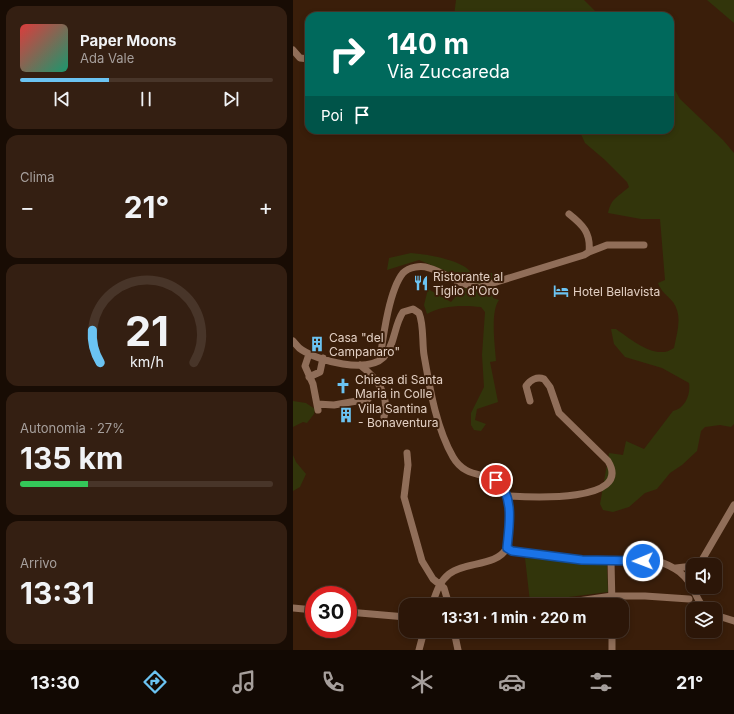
<!DOCTYPE html>
<html lang="it">
<head>
<meta charset="utf-8">
<style>
	body { margin:0; font-family:Inter,sans-serif; background:#341f12; color:#f1f3f6; height:100vh; display:flex; flex-direction:column; font-size:15px; white-space:nowrap }
	* { box-sizing:border-box; margin:0 }
	p { font-size:13px; color:#a69f9c }
	.icon { flex:none; width:22px; height:22px; fill:none; stroke:currentColor; stroke-width:2; stroke-linecap:round; stroke-linejoin:round }
	.map { position:relative; flex:1; overflow:hidden }
	.details { display:flex; flex-direction:column; gap:6px; padding:6px; background:#180c04; width:293px }
	.details>* { flex:none }
	.top-card { position:absolute; left:12px; top:12px; width:369px; height:122px; border-radius:12px; box-shadow:0 2px 6px #0003,0 0 0 1px #483529; background:#00695c; color:#fff; overflow:hidden }
	.fabs { position:absolute; left:393px; top:558px; display:grid; gap:8px }
	.fabs a { display:grid; place-items:center; width:36px; height:36px; border-radius:8px; background:#2c1608; box-shadow:0 2px 6px #0003,0 0 0 1px #483529; font-size:20px }
	.speed { position:absolute; left:12px; top:586px; display:flex; gap:8px; font-size:20px; font-weight:700; text-align:center }
	.speed>* { display:grid; place-content:center; width:52px; height:52px; border-radius:50%; background:#2c1608; box-shadow:0 2px 6px #0003,0 0 0 1px #483529; line-height:1 }
	.speed .limit { border:6px solid #d22; background:#fff; color:#111 }
	.pin { position:absolute; display:grid; place-items:center; width:34px; height:34px; color:#fff; margin:-17px; border:2px solid #fff; border-radius:50%; box-shadow:0 1px 4px #0007 }
	.me { position:absolute; width:44px; margin:-22px; rotate:269deg; stroke-linejoin:round; filter:drop-shadow(0 0 3px #0008) }
	.turn { display:flex; align-items:center; gap:14px; height:84px; padding:0 16px; font-size:18px }
	.turn .icon { width:52px; height:52px; stroke-width:2.5 }
	.turn b { display:block; font-size:28px; line-height:34px }
	.then { display:flex; align-items:center; height:38px; padding:0 16px; background:#0003; gap:8px; font-size:15px }
	.big { font-size:30px; font-weight:700; line-height:1.1 }
	.details .card { flex:1; display:flex; flex-direction:column; justify-content:center; gap:6px; min-width:0; padding:0 14px; border-radius:12px; background:#341f12 }
	.details .dial { align-items:center; gap:0 }
	.dial svg { height:104px; overflow:visible; fill:none; stroke:#483529; stroke-width:7; stroke-linecap:round; text-anchor:middle }
	.dial text { fill:#f1f3f6; stroke:none }
	.song { display:flex; align-items:center; gap:12px }
	.cover { width:48px; height:48px; border-radius:6px; background:linear-gradient(135deg,hsl(0 70% 55%),hsl(160 70% 35%)) }
	.played { height:4px; border-radius:2px; background:linear-gradient(90deg,#6bc3f2 35%,#483529 35%) }
	.keys { display:flex; justify-content:space-around; direction:ltr }
	.heat { display:flex; justify-content:space-between; align-items:center; font-size:22px; direction:ltr }
	.charge { height:6px; border-radius:3px; background:linear-gradient(90deg,#34c759 27%,#483529 0) }
	.trip { position:absolute; left:106px; top:598px; width:230px; height:40px; border-radius:12px; background:#2c1608; box-shadow:0 2px 6px #0003,0 0 0 1px #483529; font-weight:700; line-height:40px; text-align:center }
	.dock { display:flex; height:64px; justify-content:space-around; align-items:center; background:#120903; color:#a69f9c }
	.dock .icon { width:28px; height:28px }
	.dock .current { color:#6bc3f2 }
	.dock b { font-size:18px; color:#f1f3f6 }
	main { display:flex; flex:1; min-height:0 }
	.map>svg:first-child { display:block }
</style>
</head>
<body>
<main>
<section class="details">
<div class="card">
<div class="song"><i class="cover"></i><div><b>Paper Moons</b><p>Ada Vale</p></div></div>
<div class="played"></div>
<div class="keys"><svg class="icon" aria-label="previous" viewBox="0 0 24 24"><path d="M18 5L8 12l10 7zM5 5v14"/></svg><svg class="icon" aria-label="pause" viewBox="0 0 24 24"><path d="M8 5v14M16 5v14"/></svg><svg class="icon" aria-label="next" viewBox="0 0 24 24"><path d="M6 5l10 7-10 7zM19 5v14"/></svg></div>
</div>
<div class="card"><p>Clima</p>
<div class="heat"><a>−</a><b class="big">21°</b><a>+</a></div>
</div>
<div class="card dial"><svg viewBox="0 0 100 80">
<path d="M14 69A42 42 0 1 1 86 69"/>
<path d="M14 69A42 42 0 0 1 8 44" stroke="#6bc3f2"/>
<text x="50" y="56" font-size="32" font-weight="700">21</text>
<text x="50" y="72" font-size="11">km/h</text>
</svg></div>
<div class="card"><p>Autonomia · 27%</p><b class="big">135 km</b><div class="charge"></div></div>
<div class="card"><p>Arrivo</p><b class="big">13:31</b></div>
</section>
<div class="map">
<svg width="441" height="650" viewBox="0 0 441 650">
	<rect width="100%" height="100%" fill="#3a1e0a"/>
	<path fill="#32350b" d="M163,0H291L307,16H161Z
		M414,0H441V23Z
		M377,81L387,99L430,140L441,153V424L438,427L427,425L412,427L408,431L404,451L389,465L377,473L364,489L352,493L336,507L320,512L310,510L307,504L316,453L330,455L333,441L351,449L380,411C392,409 398,394 396,383L369,368L332,357L321,344L318,329H323C339,340 363,361 381,348C384,332 390,316 380,302C374,295 368,292 365,283L372,280L367,219H348L315,213C318,198 325,197 336,187L334,182L312,160L292,143L286,130H377Z
		M118,253C132,254 172,260 179,274L199,273L200,298L206,300C197,312 202,346 203,361L197,362L205,402L184,409L182,420L193,424L188,431L181,430L178,425V413L191,387L189,355L192,312L188,307C171,305 149,305 134,314L131,305L135,289L158,302L177,281L126,260L94,270L96,258Z
		M0,401L13,403L22,409L21,414L14,423L10,422L0,427Z
		M0,455L3,462L13,474L7,487L0,491Z
		M232,558L314,565L315,592L237,602Z"/>
	<g fill="none" stroke-linecap="round" stroke-linejoin="round">
		<path stroke="#906e59" stroke-width="7" d="M0,50L7,58L16,59
			M296,252L314,245H351
			M0,341C3,344 5,348 9,350C26,361 74,374 91,357C102,345 101,325 110,312L120,309L126,313C131,325 129,342 131,355C137,389 143,427 160,457C179,490 216,457 216,519C216,528 217,542 213,549C204,566 171,562 156,574C146,582 143,593 139,605
			M16,354L12,366L20,384L25,410
			M87,359C90,338 96,290 110,273C116,267 128,265 136,268C154,273 167,287 187,287L291,255L296,252C298,233 290,225 276,214
			M67,365C84,378 97,396 91,417
			M16,377L27,372L30,358
			M24,404L41,405L75,399
			M114,453L115,465L111,497L129,561L140,579L151,588L156,605
			M215,496C233,497 341,504 315,461L266,413L257,387L251,379C244,376 237,380 233,386L237,401
			M214,548L229,553L289,560L363,561C382,566 394,575 402,593C405,599 407,604 412,609
			M409,560L441,505
			M318,561L319,605
			M383,568L400,566
			M258,605L319,596H352L396,599
			M0,608L21,610
			M55,612L113,617
			M422,615L441,621
			M161,631L165,650
			M319,631V650
			M126,650L131,631"/>
	</g>
	<g fill="none" stroke-linecap="round" stroke-linejoin="round">
		<g stroke="#114b97" stroke-width="10">
			<path id="route" d="M203,480C222,496 216,526 214,548L219,551L289,560L350,561"/>
		</g>
		<use href="#route" stroke="#1a73e8" stroke-width="7"/>
	</g>
	<defs>
		<g id="restaurant-bare" transform="scale(1.2)"><path d="M-5-6h1v4h1v-4h1v4h1v-4h1v5L-1.5 .5V6h-2V.5L-5-1ZM5-6V6H3V1.5H1.5Q1.5-4 5-6Z" fill="#6bc3f2" stroke="#3a1e0a" stroke-width="2.5" paint-order="stroke"/></g>
		<g id="hotel-bare" transform="scale(1.2)"><path d="M-6-4.5h1.5V1H6V5H4.5V3h-9V5H-6ZM-4 0a1.8 1.8 0 1 1 3.6 0ZM.5 0V-2.5h3Q6-2.5 6 0Z" fill="#6bc3f2" stroke="#3a1e0a" stroke-width="2.5" paint-order="stroke"/></g>
		<g id="building-bare" transform="scale(1.2)"><path d="M-4-6H4V6H1V3H-1V6H-4ZM-2.5-4.3h1.7v1.8h-1.7ZM.8-4.3h1.7v1.8H.8ZM-2.5-1h1.7V.8h-1.7ZM.8-1h1.7V.8H.8Z" fill="#6bc3f2" stroke="#3a1e0a" stroke-width="2.5" paint-order="stroke"/></g>
		<g id="church-bare" transform="scale(1.2)"><path d="M-1.2-6h2.4v3.5h3.3v2.4h-3.3V6h-2.4V-.1h-3.3v-2.4h3.3Z" fill="#6bc3f2" stroke="#3a1e0a" stroke-width="2.5" paint-order="stroke"/></g>
	</defs>
	<g fill-rule="evenodd">
		<use href="#restaurant-bare" x="128" y="283"/>
		<use href="#hotel-bare" x="268" y="291"/>
		<use href="#building-bare" x="24" y="344"/>
		<use href="#church-bare" x="50" y="386"/>
		<use href="#building-bare" x="53" y="415"/>
	</g>
	<g text-anchor="middle" dominant-baseline="central" stroke-width="4" stroke-linejoin="round" paint-order="stroke">
		<g font-size="12" fill="#e3d0c4" stroke="#3a1e0a" text-anchor="start">
			<text x="140" y="276">Ristorante al<tspan x="140" dy="14">Tiglio d'Oro</tspan></text>
			<text x="280" y="291">Hotel Bellavista</text>
			<text x="36" y="337">Casa "del<tspan x="36" dy="14">Campanaro"</tspan></text>
			<text x="62" y="379">Chiesa di Santa<tspan x="62" dy="14">Maria in Colle</tspan></text>
			<text x="65" y="408">Villa Santina<tspan x="65" dy="14">- Bonaventura</tspan></text>
		</g>
	</g>
</svg>
<div class="fabs">
<a><svg class="icon" aria-label="sound" viewBox="0 0 24 24"><path d="M4 9h4l5-4v14l-5-4H4zM17 9q2 3 0 6"/></svg></a>
<a><svg class="icon" aria-label="layers" viewBox="0 0 24 24"><path d="M12 4l9 5-9 5-9-5zM3 14l9 5 9-5"/></svg></a>
</div>
<div class="speed"><div class="limit">30</div></div>
<div class="pin" style="left:203px;top:480px;background:#d93025"><svg class="icon" aria-label="arrive" viewBox="0 0 24 24"><path d="M6 21V4h12l-3 4 3 4H6"/></svg></div>
<svg class="me" style="left:350px;top:561px" viewBox="-20 -20 40 40"><circle r="17" fill="#1a73e8" stroke="#fff" stroke-width="3"/><path d="M0-11L8 9 0 5-8 9z" fill="#fff"/></svg>
<div class="trip">13:31 · 1 min · 220 m</div>
<div class="top-card">
<div class="turn"><svg class="icon" aria-label="right" viewBox="0 0 24 24"><path d="M7 20v-9h11M14 6l5 5-5 5"/></svg><div><b>140 m</b>Via Zuccareda</div></div>
<div class="then">Poi<svg class="icon" aria-label="arrive" viewBox="0 0 24 24"><path d="M6 21V4h12l-3 4 3 4H6"/></svg></div>
</div>
</div>
</main>
<nav class="dock">
<b>13:30</b>
<svg class="icon current" aria-label="directions" viewBox="0 0 24 24"><path d="M12 3l9 9-9 9-9-9zM9 14v-3h6M13 9l2 2-2 2"/></svg>
<svg class="icon" aria-label="music" viewBox="0 0 24 24"><path d="M9 18V5l10-2v13"/><circle cx="6" cy="18" r="3"/><circle cx="16" cy="16" r="3"/></svg>
<svg class="icon" aria-label="phone" viewBox="0 0 24 24"><path d="M5 4h4l2 5-3 2q2 4 5 5l2-3 5 2v4C11 20 4 13 5 4z"/></svg>
<svg class="icon" aria-label="climate" viewBox="0 0 24 24"><path d="M12 3v18M4 7l16 10M4 17L20 7"/></svg>
<svg class="icon" aria-label="car" viewBox="0 0 24 24"><path d="M5 17H2v-5l4-1 3-4h7l3 4 3 1v5h-3M9 17h6M6 11h13"/><circle cx="7" cy="17" r="2"/><circle cx="17" cy="17" r="2"/></svg>
<svg class="icon" aria-label="filters" viewBox="0 0 24 24"><path d="M4 7h16M4 17h16"/><circle cx="9" cy="7" r="2"/><circle cx="15" cy="17" r="2"/></svg>
<b>21°</b>
</nav>
</body>
</html>
